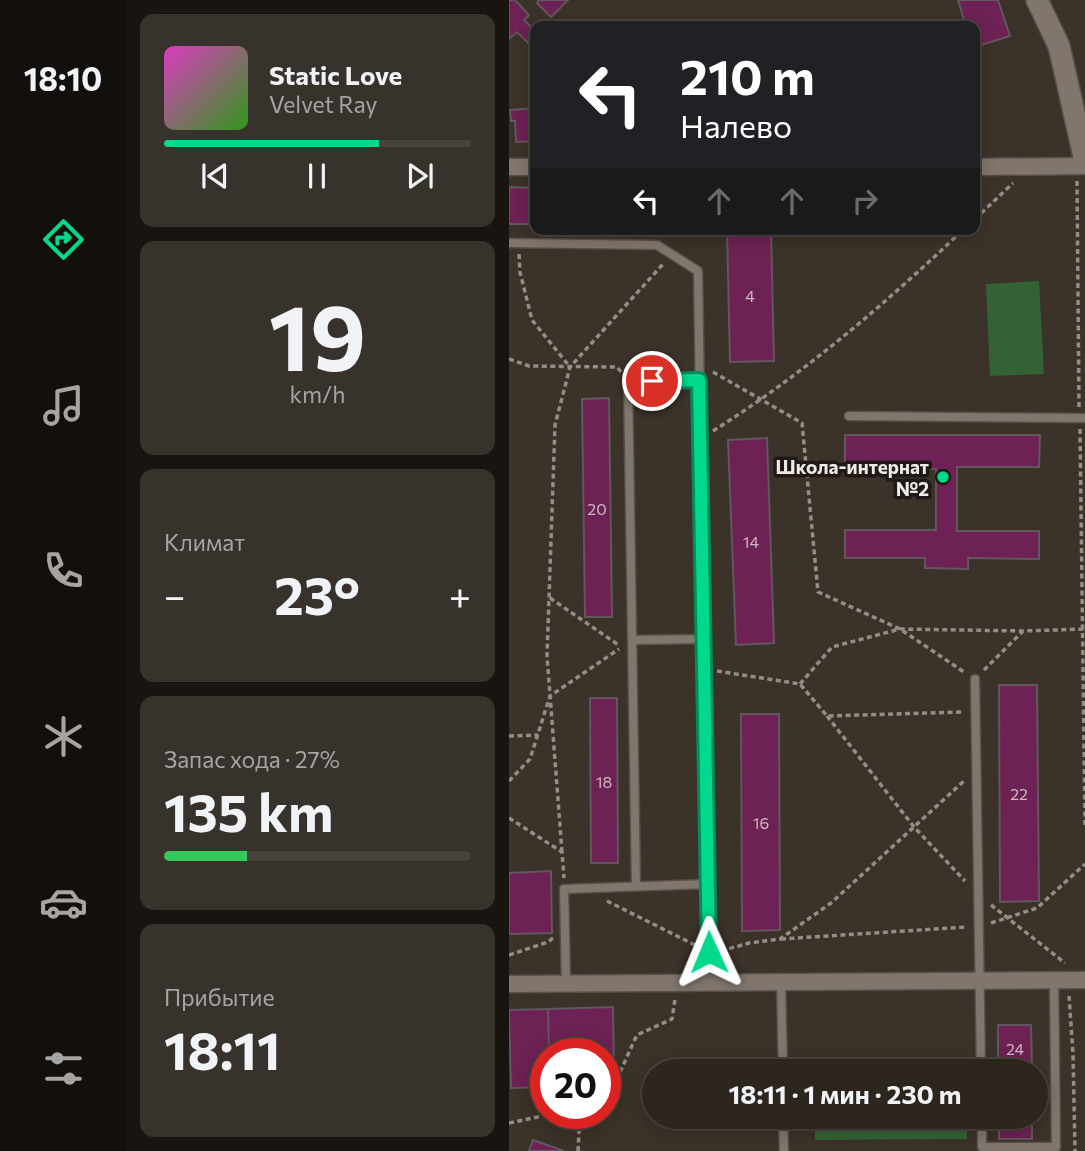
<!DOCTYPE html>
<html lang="ru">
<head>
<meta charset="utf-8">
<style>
	body { margin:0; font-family:Commissioner,sans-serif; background:#38322c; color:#f1f3f6; height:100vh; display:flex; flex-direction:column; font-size:26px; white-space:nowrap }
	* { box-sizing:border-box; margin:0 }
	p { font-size:23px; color:#a6a5a4 }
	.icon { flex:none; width:38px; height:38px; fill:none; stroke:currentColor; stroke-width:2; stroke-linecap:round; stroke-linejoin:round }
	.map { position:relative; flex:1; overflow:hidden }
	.drawer { display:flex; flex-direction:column; gap:14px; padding:14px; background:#181511; width:383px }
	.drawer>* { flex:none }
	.banner { position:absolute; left:21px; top:21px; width:450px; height:214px; border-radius:14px; box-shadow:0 4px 18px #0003,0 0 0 2px #48433d; background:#202124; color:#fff; overflow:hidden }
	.speed { position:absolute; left:21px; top:1038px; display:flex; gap:14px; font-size:35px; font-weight:700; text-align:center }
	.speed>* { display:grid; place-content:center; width:91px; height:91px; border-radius:50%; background:#2c261f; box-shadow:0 4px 18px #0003,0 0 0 2px #48433d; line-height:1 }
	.speed .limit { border:10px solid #d22; background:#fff; color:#111 }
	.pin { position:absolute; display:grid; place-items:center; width:60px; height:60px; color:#fff; margin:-30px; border:4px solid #fff; border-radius:50%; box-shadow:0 2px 7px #0007 }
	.me { position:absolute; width:77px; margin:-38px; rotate:359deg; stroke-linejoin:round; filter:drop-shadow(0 0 5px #0008) }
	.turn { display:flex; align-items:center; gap:24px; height:147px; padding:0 35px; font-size:32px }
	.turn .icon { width:91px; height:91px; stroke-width:2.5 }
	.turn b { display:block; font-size:49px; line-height:60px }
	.lanes { display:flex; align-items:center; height:66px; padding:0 35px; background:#0003; justify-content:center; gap:35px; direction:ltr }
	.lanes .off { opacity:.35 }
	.big { font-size:52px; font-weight:700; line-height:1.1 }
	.drawer .tile { flex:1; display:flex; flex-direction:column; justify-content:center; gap:10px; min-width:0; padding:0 24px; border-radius:14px; background:#38322c }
	.drawer .dial { align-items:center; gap:0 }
	.dial b { font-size:91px; line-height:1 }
	.song { display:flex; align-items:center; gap:21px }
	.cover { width:84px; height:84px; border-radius:10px; background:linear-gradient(135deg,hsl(310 70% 55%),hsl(110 70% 35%)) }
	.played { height:7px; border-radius:4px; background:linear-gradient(90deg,#00d98c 70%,#48433d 70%) }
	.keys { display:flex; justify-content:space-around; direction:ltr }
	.heat { display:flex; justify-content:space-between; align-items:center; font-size:38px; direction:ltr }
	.charge { height:10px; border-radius:5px; background:linear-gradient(90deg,#34c759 27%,#48433d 0) }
	.trip { position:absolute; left:133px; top:1059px; width:406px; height:70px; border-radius:35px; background:#2c261f; box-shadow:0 4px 18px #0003,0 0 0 2px #48433d; font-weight:700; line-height:70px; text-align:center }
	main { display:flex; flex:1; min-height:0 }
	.tabs { display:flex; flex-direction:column; width:126px; justify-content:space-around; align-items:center; background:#120f0c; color:#a6a5a4 }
	.tabs .icon { width:49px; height:49px }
	.tabs .selected { color:#00d98c }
	.tabs b { font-size:32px; color:#f1f3f6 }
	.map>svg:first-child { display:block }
</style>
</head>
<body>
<main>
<nav class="tabs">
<b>18:10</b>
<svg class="icon selected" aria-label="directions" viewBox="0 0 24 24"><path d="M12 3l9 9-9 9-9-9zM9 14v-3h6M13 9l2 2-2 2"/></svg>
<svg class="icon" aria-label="music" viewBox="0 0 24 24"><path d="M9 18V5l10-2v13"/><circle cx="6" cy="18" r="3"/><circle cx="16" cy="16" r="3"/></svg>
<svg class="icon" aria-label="phone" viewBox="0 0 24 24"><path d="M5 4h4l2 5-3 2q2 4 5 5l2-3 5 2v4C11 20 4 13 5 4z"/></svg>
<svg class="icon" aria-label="climate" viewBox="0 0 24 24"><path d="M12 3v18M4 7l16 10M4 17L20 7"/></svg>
<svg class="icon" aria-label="car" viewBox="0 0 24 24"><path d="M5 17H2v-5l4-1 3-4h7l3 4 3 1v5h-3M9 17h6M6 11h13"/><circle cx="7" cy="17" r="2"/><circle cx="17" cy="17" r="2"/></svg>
<svg class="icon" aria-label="filters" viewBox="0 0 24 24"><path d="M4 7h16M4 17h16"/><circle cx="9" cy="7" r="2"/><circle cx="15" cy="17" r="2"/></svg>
</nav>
<section class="drawer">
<div class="tile">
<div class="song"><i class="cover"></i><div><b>Static Love</b><p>Velvet Ray</p></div></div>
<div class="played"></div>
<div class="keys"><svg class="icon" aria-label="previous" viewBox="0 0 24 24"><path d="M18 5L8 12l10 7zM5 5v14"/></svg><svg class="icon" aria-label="pause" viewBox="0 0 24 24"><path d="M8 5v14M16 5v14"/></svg><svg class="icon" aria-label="next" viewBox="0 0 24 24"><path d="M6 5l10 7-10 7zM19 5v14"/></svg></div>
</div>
<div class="tile dial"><b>19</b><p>km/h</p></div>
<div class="tile"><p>Климат</p>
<div class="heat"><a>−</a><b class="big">23°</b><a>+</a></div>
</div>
<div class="tile"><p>Запас хода · 27%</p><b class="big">135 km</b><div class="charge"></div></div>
<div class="tile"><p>Прибытие</p><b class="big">18:11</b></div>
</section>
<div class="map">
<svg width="576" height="1151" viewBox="0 0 576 1151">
	<rect width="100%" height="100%" fill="#3b3229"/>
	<path fill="#336335" d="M530,281L535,374L481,376L477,284Z
		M457,1067V1071H305V1069Z
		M306,1117H458V1139L306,1140Z"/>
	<path fill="#6d2155" stroke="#63565e" stroke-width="2" d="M0,0H6L20,15L15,20L26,31V37L19,43L8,32L0,39Z
		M30,0H59L42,17L28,3Z
		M449,0H489L501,36L466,47V26H457Z
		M26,108V141L7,142L6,121H2L1,110Z
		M0,187L26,188V224H0Z
		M218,229H262L265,361L221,362Z
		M100,398L103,617H76L73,399Z
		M336,435H531L530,467H448V531H530V559L459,558V569L416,568V558H336V530H427V469L336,468Z
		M258,438L265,643L227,645L219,440Z
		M490,685H528L530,901L491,902Z
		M81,698H108L109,863H82Z
		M232,714H270L271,930L233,931Z
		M42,871L43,933L0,934V873Z
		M104,1007L105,1069H96V1054H40L39,1009Z
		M39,1009L40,1054H37V1087L2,1088L0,1010Z
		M489,1025H522L523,1071H489Z
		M490,1116H523V1139H490Z
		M24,1140L55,1151H20Z"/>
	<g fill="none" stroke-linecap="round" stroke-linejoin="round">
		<g stroke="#584f49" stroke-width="11">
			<path id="service" d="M0,243L148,245L189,271L200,982
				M340,416L576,418
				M123,640L195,639
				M466,679L472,1071
				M127,886L119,382L190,380
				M272,982L274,1071
				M57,983L55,889L199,884
				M274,1116L275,1151
				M473,1116V1147H547L545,981"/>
		</g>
		<g stroke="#584f49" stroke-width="19">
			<path id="minor" d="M0,167H26
				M466,167L576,166
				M0,984L576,980"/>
		</g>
		<g stroke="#584f49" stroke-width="24">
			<path id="tertiary" d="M528,0L550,46L576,161"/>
		</g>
		<path stroke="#958e86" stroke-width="3.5" stroke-dasharray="5 3.5" stroke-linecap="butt" d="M568,181L570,408
			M466,219L504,183
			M10,254L11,272L23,320L61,367
			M0,359L20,366L108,367L112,372
			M204,372L293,423L309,592L391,629L455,672
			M571,429L576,826
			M204,431C296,373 376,304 455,229
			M41,598L111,646
			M475,670L514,631L576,629
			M208,671L291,684L318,716L454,712
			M291,684L323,647L391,629L514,631
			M318,716L405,827L456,881
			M0,736L29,735
			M0,781L21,759L41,696L110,649
			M0,818L53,852L55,878
			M53,852L38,656L46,425L61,367L155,263
			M98,901L188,946
			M482,905L556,963
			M482,923L528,908L576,864
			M272,939L457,927
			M212,951L240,943L271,939L322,903L455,781
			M0,955L39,942L44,938
			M560,996L564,1053L566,1151
			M96,1080L111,1072L128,1035L163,1019L166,999
			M0,1123L48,1113
			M69,1151L71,1113"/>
		<use href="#service" stroke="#81766d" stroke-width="8"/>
		<use href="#minor" stroke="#81766d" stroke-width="16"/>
		<use href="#tertiary" stroke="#81766d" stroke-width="21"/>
	</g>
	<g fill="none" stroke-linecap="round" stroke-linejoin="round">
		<g stroke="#008d5b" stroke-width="18">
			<path id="route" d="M143,381L190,380L200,952"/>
		</g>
		<use href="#route" stroke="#00d98c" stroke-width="12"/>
	</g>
	<circle fill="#00d98c" stroke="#1f1a17" stroke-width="2.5" cx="434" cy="477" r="7"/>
	<g text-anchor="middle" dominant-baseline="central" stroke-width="7" stroke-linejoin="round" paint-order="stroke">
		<g font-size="16" fill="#cfb8c0">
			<text x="241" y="295">4</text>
			<text x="88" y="508">20</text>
			<text x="242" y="541">14</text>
			<text x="95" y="781">18</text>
			<text x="510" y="793">22</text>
			<text x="252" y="822">16</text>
			<text x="506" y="1048">24</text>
		</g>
		<g font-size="19" font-weight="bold" fill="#f0eae4" stroke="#1f1a17" text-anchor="end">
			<text x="420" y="466">Школа-интернат<tspan x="420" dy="22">№2</tspan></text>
		</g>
	</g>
</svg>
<div class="speed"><div class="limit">20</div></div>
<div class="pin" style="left:143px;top:381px;background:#d93025"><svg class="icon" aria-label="arrive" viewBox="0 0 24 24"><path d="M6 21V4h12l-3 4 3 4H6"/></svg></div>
<svg class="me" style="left:200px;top:952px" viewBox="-20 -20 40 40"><path d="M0-17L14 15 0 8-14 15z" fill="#00d98c" stroke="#fff" stroke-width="4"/></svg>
<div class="trip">18:11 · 1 мин · 230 m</div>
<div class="banner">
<div class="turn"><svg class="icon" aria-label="left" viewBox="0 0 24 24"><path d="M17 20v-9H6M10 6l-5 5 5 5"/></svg><div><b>210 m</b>Налево</div></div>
<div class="lanes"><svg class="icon" aria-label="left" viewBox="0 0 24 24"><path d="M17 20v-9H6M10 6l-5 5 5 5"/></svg><svg class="icon off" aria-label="ahead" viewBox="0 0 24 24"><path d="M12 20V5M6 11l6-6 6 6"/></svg><svg class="icon off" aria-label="ahead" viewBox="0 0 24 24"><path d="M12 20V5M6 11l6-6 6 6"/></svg><svg class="icon off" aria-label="right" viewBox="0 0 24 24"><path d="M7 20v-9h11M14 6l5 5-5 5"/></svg></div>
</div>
</div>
</main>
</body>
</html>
